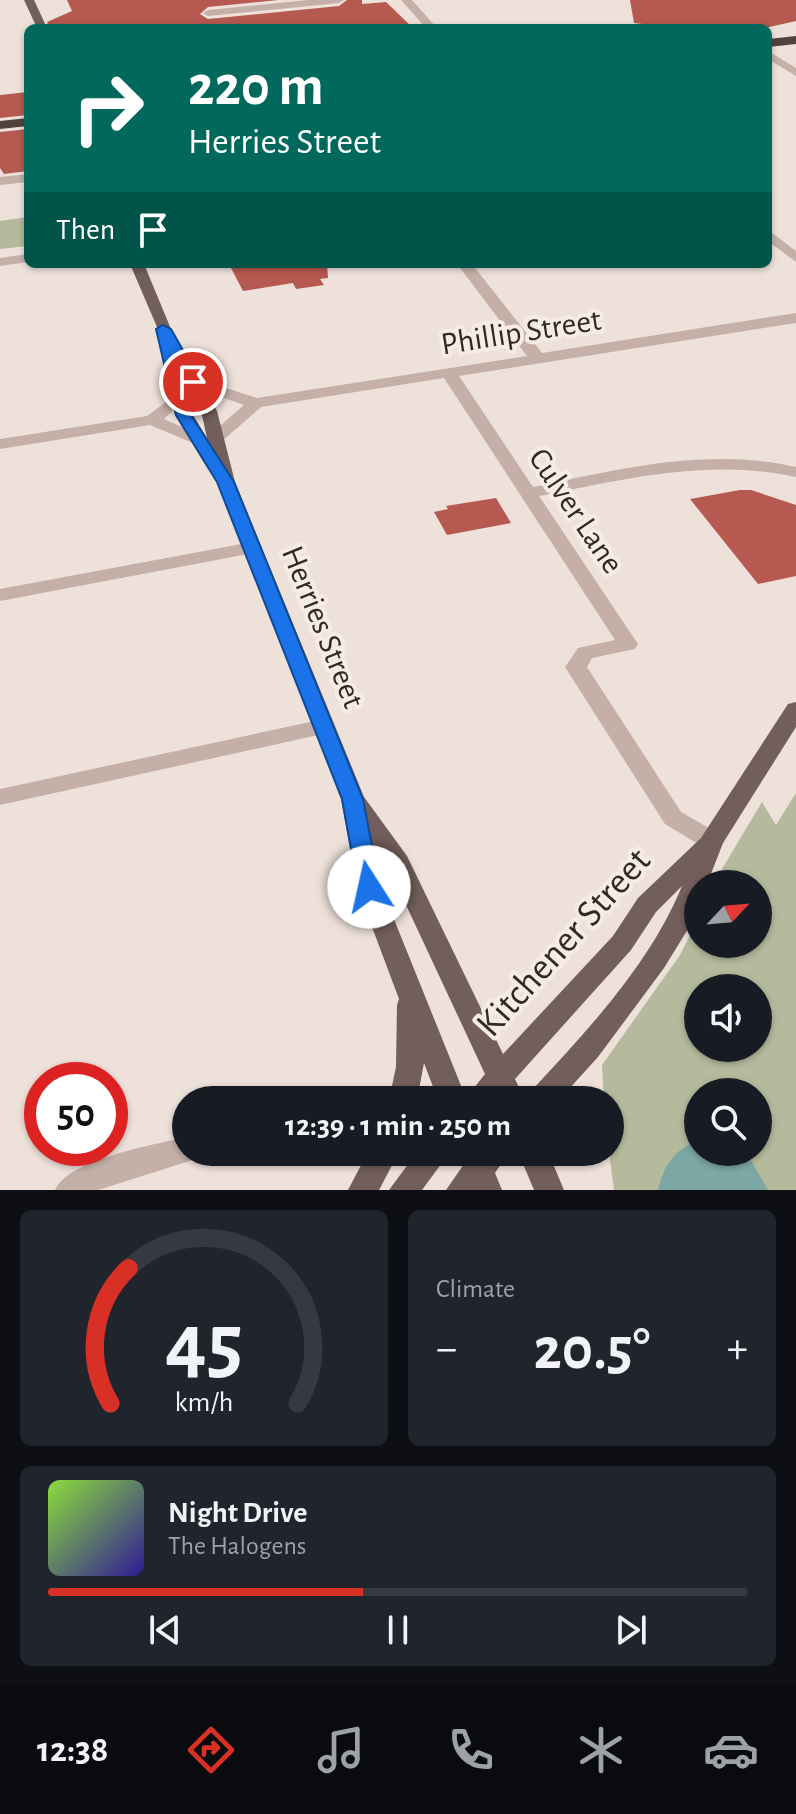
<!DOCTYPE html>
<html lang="en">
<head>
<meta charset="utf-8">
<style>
	body { margin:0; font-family:"Alegreya Sans",sans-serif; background:#20242c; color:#f1f3f6; height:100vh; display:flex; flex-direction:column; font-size:30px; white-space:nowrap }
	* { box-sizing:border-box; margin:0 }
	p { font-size:26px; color:#9ea1a6 }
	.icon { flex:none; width:44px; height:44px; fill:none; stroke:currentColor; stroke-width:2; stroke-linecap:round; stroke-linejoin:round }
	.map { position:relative; height:1190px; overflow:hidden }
	.drawer { display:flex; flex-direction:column; gap:20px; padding:20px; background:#0d0f14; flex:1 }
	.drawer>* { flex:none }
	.top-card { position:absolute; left:24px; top:24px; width:748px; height:244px; border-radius:12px; box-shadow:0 2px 6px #0004; background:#00695c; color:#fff; overflow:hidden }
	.needle { width:52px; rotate:64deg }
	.fabs { position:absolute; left:684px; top:870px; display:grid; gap:16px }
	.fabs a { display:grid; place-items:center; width:88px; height:88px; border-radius:50%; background:#171b24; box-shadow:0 2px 6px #0004; font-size:40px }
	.speed { position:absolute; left:24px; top:1062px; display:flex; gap:16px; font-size:40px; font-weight:700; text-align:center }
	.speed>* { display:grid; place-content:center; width:104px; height:104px; border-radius:50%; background:#171b24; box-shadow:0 2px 6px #0004; line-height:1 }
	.speed .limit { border:12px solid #d22; background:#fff; color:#111 }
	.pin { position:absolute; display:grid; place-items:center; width:68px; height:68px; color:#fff; margin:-34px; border:4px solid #fff; border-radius:50%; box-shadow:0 2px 8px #0007 }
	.me { position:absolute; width:88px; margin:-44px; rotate:350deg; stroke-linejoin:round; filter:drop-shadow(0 0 6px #0008) }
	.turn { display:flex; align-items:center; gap:28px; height:168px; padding:0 32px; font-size:36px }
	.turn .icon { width:104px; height:104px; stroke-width:2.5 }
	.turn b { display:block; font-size:56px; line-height:68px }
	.then { display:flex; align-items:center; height:76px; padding:0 32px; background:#0003; gap:16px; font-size:30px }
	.big { font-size:60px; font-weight:600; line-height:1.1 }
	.drawer .tile { flex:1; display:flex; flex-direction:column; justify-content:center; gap:12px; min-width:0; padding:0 28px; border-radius:12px; background:#20242c }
	.drawer .dial { align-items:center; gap:0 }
	.dial svg { height:208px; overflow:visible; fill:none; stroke:#363941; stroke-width:7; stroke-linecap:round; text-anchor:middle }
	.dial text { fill:#f1f3f6; stroke:none }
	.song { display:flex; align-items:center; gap:24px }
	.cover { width:96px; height:96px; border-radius:12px; background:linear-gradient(135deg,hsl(90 70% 55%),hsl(250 70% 35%)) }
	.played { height:8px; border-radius:4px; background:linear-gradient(90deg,#d93025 45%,#363941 45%) }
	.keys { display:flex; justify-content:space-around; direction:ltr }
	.heat { display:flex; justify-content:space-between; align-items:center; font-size:44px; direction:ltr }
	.drawer .tiles { flex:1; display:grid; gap:20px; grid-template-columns:1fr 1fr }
	.tile:last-child { grid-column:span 2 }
	.trip { position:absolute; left:172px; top:1086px; width:452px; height:80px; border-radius:40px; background:#171b24; box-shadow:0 2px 6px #0004; font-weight:600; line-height:80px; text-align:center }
	.menu { display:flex; height:128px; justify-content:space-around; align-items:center; background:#090b0e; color:#9ea1a6 }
	.menu .icon { width:56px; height:56px }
	.menu .active { color:#d93025 }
	.menu b { font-size:36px; color:#f1f3f6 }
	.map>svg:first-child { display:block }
</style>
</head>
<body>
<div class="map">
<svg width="796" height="1190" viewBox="0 0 796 1190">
	<rect width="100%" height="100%" fill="#eee1da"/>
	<path fill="#b5ba9c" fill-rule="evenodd" d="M28,217V246L0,249V221Z
		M796,793V1190H614L609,1152L610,1100H604L602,1065L680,955L698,919V944H758V884H713L762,802L776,825ZM698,988H758V1048H698ZM698,1092H758V1152H698Z"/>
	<path fill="#7da7a2" d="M698,1141V1152H746L768,1190H658C663,1167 675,1148 698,1141Z"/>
	<path fill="#b65950" d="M67,0H278L208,7L200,14L208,19L339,6L347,0H362V4L386,2L413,28H50L47,22L72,11Z
		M630,0H796V21L765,28H651V25L634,23Z
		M28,92V115L0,118V95Z
		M28,129V171L4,174L0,168V132Z
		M262,264H327L328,278L320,279L324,285L296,289L293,283L243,291L231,268Z
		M740,490H751L796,505V576L758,584L690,499Z
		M496,498L511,523L447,535L434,512L448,509L446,506Z"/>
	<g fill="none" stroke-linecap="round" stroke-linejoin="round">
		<path fill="#c4b0a8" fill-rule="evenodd" d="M308,0H344L339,3L208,16L203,13L208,10Z
			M401,0H412L437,28H426Z
			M768,51L796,68V76L768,59Z
			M28,174V182L0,185V177Z
			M768,230L796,251V262L768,241Z
			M28,254V262L0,266V258Z
			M457,264H472L542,353L796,313V323L459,376L533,487C621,469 706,447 796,467V477C708,458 626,479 539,496L638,644L635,649L592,658L587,667L681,812L721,835L724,841L721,847L712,850L703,847L665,824L565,667L578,648L615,640L444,378L261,407L221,442L209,441L200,446L150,425L0,449V439L147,416L179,392L187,397L164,419L206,438L244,405L187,385L185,382L187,379L193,377L257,398L527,356Z
			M252,542L259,544L262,548L259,552L0,601V589Z
			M324,719L332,722L335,727L332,732L0,805V789Z
			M186,1137V1152H200L196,1159L98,1190H55C69,1159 154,1145 186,1137Z"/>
		<path fill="#725e5a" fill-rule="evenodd" d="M24,0H34L47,28H37Z
			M130,264H144L171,329L217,411L235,482L364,797L407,856L503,1054L613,936L638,898L701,838L788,704L796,702V727L723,843L707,884H698V907L693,921L664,968L598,1057L559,1100H527L531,1091C588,1030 650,964 682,886L656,912L631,950L515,1079L525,1100H438L424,1063L417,1100H389L396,1067L397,1005L399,999L357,887L341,799L215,474L208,469L175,415L161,352L166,348ZM184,382L201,411L207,438L193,415ZM373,845L385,860L485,1074L466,1098L381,887Z
			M368,1152H399L379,1190H348Z
			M417,1152H450L422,1190H389Z
			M456,1152H509L495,1173L502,1190H446L462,1167Z
			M518,1152H548L564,1190H534Z"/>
		<path fill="#51423f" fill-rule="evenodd" d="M796,36V44L768,47V39Z
			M28,118V126L0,129V121Z"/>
	</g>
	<path fill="#1a73e8" stroke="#114b97" stroke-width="2" d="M163,325L171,329L201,382L193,387L188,386L182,375L191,415L234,482L363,799L380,887L377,893L369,895L361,893L358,887L342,799L217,482L176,415L156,329Z"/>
	<g text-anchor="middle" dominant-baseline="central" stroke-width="8" stroke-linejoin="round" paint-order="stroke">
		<g font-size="32" fill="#322927" stroke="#f6ece5">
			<text transform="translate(521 332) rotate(-9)">Phillip Street</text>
			<text transform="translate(576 511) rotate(56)">Culver Lane</text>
			<text transform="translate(323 627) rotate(68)">Herries Street</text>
		</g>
		<g font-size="38" fill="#322927" stroke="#f6ece5">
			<text transform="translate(564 943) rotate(-48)">Kitchener Street</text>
		</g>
	</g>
</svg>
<div class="fabs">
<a><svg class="needle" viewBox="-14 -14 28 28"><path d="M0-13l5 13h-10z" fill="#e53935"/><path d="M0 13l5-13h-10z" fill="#9ea1a6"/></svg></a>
<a><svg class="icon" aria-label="sound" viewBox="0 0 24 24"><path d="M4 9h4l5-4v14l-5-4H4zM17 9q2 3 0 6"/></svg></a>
<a><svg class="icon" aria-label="search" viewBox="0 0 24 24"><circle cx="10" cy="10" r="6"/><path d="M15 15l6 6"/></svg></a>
</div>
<div class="speed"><div class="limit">50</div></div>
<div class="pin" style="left:193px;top:382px;background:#d93025"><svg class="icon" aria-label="arrive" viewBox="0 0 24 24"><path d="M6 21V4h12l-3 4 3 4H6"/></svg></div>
<svg class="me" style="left:369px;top:887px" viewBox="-20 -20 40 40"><circle r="19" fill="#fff"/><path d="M0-13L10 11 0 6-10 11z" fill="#1a73e8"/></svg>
<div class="trip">12:39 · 1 min · 250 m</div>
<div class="top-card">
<div class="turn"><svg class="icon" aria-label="right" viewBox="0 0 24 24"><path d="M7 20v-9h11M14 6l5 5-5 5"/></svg><div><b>220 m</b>Herries Street</div></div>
<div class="then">Then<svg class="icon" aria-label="arrive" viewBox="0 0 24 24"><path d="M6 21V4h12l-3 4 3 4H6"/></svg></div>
</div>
</div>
<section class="drawer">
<div class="tiles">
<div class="tile dial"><svg viewBox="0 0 100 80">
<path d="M14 69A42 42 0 1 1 86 69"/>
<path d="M14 69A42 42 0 0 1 21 17" stroke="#d93025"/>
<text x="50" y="56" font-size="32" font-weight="700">45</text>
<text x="50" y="72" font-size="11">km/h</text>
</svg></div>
<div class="tile"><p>Climate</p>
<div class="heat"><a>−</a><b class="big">20.5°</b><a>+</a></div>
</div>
<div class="tile">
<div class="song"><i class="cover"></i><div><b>Night Drive</b><p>The Halogens</p></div></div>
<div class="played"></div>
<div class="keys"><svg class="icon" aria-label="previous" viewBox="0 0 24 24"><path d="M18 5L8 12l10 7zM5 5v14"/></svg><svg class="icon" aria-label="pause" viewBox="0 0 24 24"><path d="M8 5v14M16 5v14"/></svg><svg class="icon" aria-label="next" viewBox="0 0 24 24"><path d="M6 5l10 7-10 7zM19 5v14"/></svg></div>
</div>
</div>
</section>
<nav class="menu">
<b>12:38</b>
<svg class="icon active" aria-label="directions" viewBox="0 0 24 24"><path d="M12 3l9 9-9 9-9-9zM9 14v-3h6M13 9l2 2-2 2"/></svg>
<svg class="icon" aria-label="music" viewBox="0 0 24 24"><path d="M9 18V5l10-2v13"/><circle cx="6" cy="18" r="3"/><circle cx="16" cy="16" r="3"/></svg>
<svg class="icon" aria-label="phone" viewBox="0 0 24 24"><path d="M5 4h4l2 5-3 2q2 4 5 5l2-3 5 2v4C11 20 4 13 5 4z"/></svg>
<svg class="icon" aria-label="climate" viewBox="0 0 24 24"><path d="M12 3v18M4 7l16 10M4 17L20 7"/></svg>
<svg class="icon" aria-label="car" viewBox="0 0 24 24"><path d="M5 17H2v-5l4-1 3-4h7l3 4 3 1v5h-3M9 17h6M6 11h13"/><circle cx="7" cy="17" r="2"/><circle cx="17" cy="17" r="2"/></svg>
</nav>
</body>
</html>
